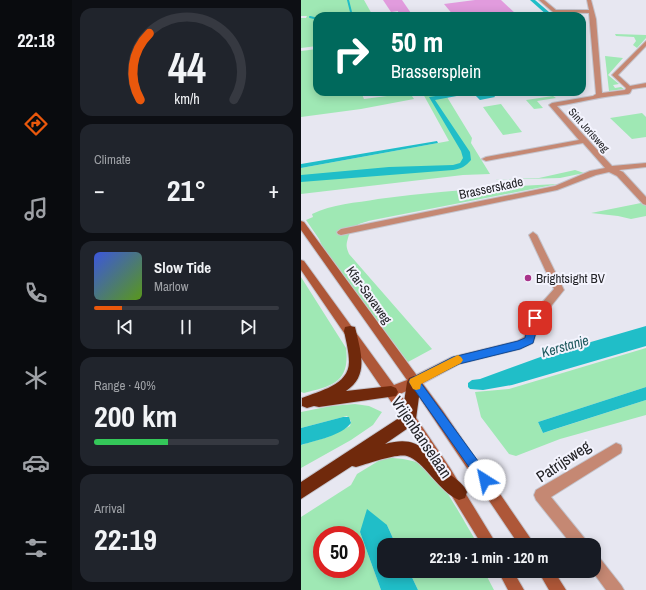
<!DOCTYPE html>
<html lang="en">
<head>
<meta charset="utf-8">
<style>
	body { margin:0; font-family:"Archivo Narrow",sans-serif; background:#20242c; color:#f1f3f6; height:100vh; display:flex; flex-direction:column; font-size:15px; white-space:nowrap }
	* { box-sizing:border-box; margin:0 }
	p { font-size:13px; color:#9ea1a6 }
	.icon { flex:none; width:22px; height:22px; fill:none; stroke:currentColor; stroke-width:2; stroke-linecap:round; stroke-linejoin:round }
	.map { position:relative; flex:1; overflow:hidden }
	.sheet { display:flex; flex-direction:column; gap:8px; padding:8px; background:#0d0f14; width:229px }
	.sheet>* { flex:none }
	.hud { position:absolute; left:12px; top:12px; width:273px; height:84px; border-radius:12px; box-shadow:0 2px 10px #0003; background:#00695c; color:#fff; overflow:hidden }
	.speed { position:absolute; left:12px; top:526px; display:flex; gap:8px; font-size:20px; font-weight:700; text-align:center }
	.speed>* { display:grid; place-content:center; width:52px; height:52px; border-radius:50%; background:#171b24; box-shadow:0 2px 10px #0003; line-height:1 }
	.speed .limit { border:6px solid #d22; background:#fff; color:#111 }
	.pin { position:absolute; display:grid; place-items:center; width:34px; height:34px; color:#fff; margin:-17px; border-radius:8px; box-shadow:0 2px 6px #0006 }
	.me { position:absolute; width:44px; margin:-22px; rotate:325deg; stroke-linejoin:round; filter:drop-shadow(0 0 3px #0008) }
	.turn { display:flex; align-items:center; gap:14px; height:84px; padding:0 12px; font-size:18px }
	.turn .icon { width:52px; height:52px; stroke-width:2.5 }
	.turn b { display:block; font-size:28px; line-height:34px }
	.big { font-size:30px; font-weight:700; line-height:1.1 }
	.sheet .widget { flex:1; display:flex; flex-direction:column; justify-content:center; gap:6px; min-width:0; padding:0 14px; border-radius:12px; background:#20242c }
	.sheet .dial { align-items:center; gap:0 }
	.dial svg { height:104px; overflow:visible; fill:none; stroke:#363941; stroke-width:7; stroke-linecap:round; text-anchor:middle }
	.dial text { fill:#f1f3f6; stroke:none }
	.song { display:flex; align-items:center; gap:12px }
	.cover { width:48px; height:48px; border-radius:6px; background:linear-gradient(135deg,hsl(230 70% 55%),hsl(90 70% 35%)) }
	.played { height:4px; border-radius:2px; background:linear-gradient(90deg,#ea580c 15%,#363941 15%) }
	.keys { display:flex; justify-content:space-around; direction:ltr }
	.heat { display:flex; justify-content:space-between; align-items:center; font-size:22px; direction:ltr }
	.charge { height:6px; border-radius:3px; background:linear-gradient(90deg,#34c759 40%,#363941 0) }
	.trip { position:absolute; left:76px; top:538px; width:224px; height:40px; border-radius:12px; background:#171b24; box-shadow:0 2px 10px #0003; font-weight:700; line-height:40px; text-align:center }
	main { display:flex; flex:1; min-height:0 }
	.tab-bar { display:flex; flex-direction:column; width:72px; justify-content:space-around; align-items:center; background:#090b0e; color:#9ea1a6 }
	.tab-bar .icon { width:28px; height:28px }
	.tab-bar .current { color:#ea580c }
	.tab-bar b { font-size:18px; color:#f1f3f6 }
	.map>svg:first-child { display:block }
</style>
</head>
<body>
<main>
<nav class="tab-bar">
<b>22:18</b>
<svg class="icon current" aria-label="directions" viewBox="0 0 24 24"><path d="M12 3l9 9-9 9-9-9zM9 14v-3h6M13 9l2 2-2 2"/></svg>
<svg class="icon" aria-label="music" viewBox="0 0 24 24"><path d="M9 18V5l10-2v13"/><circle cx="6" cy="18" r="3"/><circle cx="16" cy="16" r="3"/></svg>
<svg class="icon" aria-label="phone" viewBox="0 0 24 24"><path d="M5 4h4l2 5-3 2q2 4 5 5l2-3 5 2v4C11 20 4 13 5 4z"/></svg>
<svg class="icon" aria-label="climate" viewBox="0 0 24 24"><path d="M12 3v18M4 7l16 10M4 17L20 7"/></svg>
<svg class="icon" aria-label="car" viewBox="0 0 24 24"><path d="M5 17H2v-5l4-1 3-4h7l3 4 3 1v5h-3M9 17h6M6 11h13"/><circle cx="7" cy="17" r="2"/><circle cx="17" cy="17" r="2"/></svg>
<svg class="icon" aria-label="filters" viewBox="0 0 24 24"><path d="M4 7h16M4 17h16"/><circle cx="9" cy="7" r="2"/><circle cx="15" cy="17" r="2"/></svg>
</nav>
<section class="sheet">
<div class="widget dial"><svg viewBox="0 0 100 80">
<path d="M14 69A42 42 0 1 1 86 69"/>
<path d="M14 69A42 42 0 0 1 21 18" stroke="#ea580c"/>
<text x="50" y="56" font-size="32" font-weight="700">44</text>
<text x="50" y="72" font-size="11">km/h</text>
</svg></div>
<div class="widget"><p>Climate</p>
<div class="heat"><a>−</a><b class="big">21°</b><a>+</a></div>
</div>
<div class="widget">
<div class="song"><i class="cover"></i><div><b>Slow Tide</b><p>Marlow</p></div></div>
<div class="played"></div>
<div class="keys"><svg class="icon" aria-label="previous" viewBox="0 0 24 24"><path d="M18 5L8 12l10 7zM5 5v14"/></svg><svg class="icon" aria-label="pause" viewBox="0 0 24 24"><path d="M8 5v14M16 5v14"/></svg><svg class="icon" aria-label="next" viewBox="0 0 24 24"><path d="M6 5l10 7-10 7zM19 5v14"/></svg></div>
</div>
<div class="widget"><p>Range · 40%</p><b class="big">200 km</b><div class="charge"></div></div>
<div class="widget"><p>Arrival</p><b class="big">22:19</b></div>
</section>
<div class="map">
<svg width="345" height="590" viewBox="0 0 345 590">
	<rect width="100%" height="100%" fill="#e7e7f1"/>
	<path fill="#9fe8b4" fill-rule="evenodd" d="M0,0H63L72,16H16V46L0,48V18H5L6,16H0Z
		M314,34L345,35V38L336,48L332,45L335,41L333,37L315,36Z
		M16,49V92H60L63,99L109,93L113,99L60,109L0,117V51Z
		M304,56L322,58L307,75L318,84L312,85L314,88L320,87L323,89L308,91Z
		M121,92H161L134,99L146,97L171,138L170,143L189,174L162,175L0,194V168L148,141Z
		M252,96L255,98L236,101L242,108L233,109L225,100Z
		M200,104L221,132L202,135L182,107Z
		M341,113L345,117V137L331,139L309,118Z
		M274,170L283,173L259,178L191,180L238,178Z
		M257,184L72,220C59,223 51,225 47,238C45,245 45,247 48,254L131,349L107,362L22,248L18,239L5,220L12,217L11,214C31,204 55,203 77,199C136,191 196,187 257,184Z
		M340,203L345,206V216L330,219L317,216L290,213Z
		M0,277L45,348C49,382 32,386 3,393L0,392Z
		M345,348V387L237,422L242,433L345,400V415L259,439L215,456L208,454L180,417L174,392L208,389Z
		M54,404L68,406L81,412L72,425L50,440L0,468V445L27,437L49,426L50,421L46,416L0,428V412L30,406Z
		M87,458C100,458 114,460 126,467C139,476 165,525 175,541L176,545H95L86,525L59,532L80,590H0V517L50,485L56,474L79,460ZM21,535H55V569H21Z
		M108,571H183L193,590H117Z"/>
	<path fill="#20bec8" d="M229,0H234L248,12L280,14V15L247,16Z
		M161,92H191L194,97L179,100L172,93L134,100L169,152L170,160C165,166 160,169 152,170L0,182V175L88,167L152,165L159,163L162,158L160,151L128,97Z
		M136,141L137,143L0,168V164Z
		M345,326V346L211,385L182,390L169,389L167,387V383L171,380L179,379L245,355Z
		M345,387V400L254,429L242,433L237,422Z
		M42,417H48L50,423C40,436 16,440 0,445V428Z
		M66,509L86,525L95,545H83V571H108L117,590H80L59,532Z"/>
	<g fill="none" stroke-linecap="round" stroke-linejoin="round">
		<path stroke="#20bec8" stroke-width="2" d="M47,0L51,16
			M9,17L13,18"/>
	</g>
	<path fill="#e19bdd" d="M82,0H101L112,16H97V11L90,12Z
		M174,0H200L215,14L201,16H153L143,4Z"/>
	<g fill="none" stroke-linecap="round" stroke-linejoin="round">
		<g stroke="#c4c4cd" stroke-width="2">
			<path id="street" d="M238,0H243L255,10H288L286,0H290L295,19L301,93L324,90L325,88L311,75L345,41V46L317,75L329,86L345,83V87L331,89L329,93L327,94C303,96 280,102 256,106L311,166L345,163V167L318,170L322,172L345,197V205L342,204L316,176L308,172L295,175L256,190L40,235L37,234L36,232L40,229L254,186L289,171L304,168L282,143L185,161L181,159L185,157L278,140L248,105L251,103L292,96L295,94L288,13L252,12Z
				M232,232L236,235L263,290L239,320L232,343L219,349L158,364L117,386L113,387L109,386L107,382L109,378L151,357L216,341L223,337L230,315L253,289L228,235Z
				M315,443L320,445L321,449L320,453L250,497L285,540L287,545H271L235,500L233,495L235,490Z
				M293,555L298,557L320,585L323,590H305L291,571H293Z"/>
		</g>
		<g stroke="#c4c4cd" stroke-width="2">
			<path id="secondary" d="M0,221L3,222L142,411L234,545H218L112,388L99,394L149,468L196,545H181L117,441L0,270V260L3,261L93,385L106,380L0,230Z
				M197,571H212L223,590H207Z
				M237,571H253L265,590H248Z"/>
		</g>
		<g stroke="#c4c4cd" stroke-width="2">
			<path id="highway" d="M49,326L54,327L55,331C60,353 68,376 45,391L90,386L95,388L97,392L95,396L18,407L13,406L6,408L1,406V398C18,391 48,385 48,362C48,352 45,341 43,331L44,327Z
				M113,376L118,378L120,382L115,419L113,424L84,444C117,435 123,450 144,470C152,478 162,482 166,492L164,498L158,500C138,492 123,461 106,456C96,453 66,464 55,467L51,466L0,499V482L101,416L106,382L108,378Z"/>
		</g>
		<use href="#street" fill="#c58873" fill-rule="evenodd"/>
		<use href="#secondary" fill="#ae5738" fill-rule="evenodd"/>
		<use href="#highway" fill="#70290c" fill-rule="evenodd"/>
	</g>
	<path fill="#1a73e8" stroke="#114b97" d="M234,314L237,315L239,318L232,343L219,349L158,364L120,383L188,476L190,480L188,484L184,486L180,484L108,382L109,379L152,357L217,341L224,338L229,318L231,315Z"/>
	<path fill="#f59e0b" d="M157,355L160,357L162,360L160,363L120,384L119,389L115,390L112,389L108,382L109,379Z"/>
	<circle fill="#a9338a" stroke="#f4f4fe" stroke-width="1.5" cx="227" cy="278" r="4"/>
	<g text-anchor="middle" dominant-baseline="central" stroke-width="4" stroke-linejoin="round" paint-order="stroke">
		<g font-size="11" fill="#242428" stroke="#f4f4fe">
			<text transform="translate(288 130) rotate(48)">Sint Jorisweg</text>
		</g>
		<g font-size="13" fill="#242428" stroke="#f4f4fe">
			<text transform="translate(190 188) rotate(-12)">Brasserskade</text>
			<text transform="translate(68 295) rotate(54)">Kfar-Savaweg</text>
		</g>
		<g font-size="13" fill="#242428" stroke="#f4f4fe" text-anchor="start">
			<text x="235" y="278">Brightsight BV</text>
		</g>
		<g font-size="14" font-style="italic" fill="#215b60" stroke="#f4f4fe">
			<text transform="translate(264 346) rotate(-16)">Kerstanje</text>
		</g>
		<g font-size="16" fill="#242428" stroke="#f4f4fe">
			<text transform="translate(121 437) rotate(56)">Vrijenbanselaan</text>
			<text transform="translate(262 461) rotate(-34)">Patrijsweg</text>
		</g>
	</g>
</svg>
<div class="speed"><div class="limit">50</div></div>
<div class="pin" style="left:234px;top:318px;background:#d93025"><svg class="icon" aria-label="arrive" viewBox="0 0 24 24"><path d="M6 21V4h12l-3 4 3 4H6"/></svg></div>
<svg class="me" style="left:184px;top:480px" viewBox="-20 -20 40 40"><circle r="19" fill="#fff"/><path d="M0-13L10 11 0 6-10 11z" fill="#1a73e8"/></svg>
<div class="trip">22:19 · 1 min · 120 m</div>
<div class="hud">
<div class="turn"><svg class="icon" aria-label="right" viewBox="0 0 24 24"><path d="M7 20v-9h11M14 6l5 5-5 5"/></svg><div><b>50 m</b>Brassersplein</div></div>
</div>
</div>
</main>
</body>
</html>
